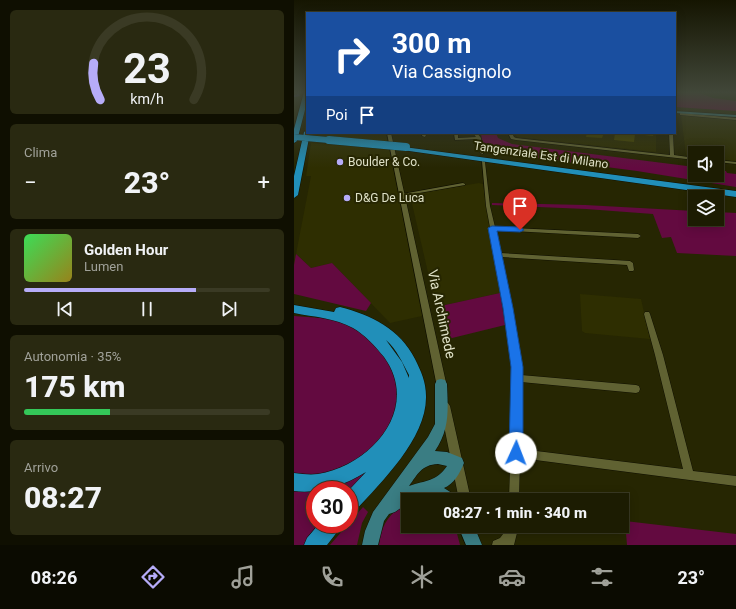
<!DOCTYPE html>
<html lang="it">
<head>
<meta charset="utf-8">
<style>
	body { margin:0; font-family:Roboto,sans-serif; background:#292911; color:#f1f3f6; height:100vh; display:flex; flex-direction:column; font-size:15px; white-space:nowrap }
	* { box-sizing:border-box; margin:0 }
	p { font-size:13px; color:#a0a199 }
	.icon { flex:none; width:22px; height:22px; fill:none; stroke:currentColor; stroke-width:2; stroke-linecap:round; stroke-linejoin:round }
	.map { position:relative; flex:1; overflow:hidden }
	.side { display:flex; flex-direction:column; gap:10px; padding:10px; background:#0f0f01; width:294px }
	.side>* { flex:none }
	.banner { position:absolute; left:12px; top:12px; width:370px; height:122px; border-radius:0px; box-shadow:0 2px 10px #0003,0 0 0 1px #3a3a24; background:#1a4fa0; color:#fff; overflow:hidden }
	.tools { position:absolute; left:394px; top:146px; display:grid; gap:8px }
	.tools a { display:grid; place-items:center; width:36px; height:36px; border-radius:0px; background:#1c1c02; box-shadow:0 2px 10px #0003,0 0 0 1px #3a3a24; font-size:20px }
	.speed { position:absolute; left:12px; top:481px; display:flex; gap:8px; font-size:20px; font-weight:700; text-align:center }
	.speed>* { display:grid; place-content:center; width:52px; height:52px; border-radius:50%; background:#1c1c02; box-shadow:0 2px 10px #0003,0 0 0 1px #3a3a24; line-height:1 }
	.speed .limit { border:6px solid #d22; background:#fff; color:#111 }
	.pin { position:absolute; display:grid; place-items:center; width:34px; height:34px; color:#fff; margin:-41px -17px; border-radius:50% 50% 50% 0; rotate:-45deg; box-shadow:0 0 4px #0007 }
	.pin .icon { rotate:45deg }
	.me { position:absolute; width:44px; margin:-22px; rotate:2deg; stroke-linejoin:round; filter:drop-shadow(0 0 3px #0008) }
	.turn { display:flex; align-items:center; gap:14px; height:84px; padding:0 20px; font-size:18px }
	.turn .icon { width:52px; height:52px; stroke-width:2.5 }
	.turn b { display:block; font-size:28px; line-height:34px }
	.then { display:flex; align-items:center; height:38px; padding:0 20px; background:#0003; gap:8px; font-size:15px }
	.big { font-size:30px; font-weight:800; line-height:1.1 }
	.side .widget { flex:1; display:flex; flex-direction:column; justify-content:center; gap:6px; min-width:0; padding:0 14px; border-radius:6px; background:#292911 }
	.side .dial { align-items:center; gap:0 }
	.dial svg { height:104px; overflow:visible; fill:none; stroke:#3a3a24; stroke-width:7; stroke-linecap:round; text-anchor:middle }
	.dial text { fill:#f1f3f6; stroke:none }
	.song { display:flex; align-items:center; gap:12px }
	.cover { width:48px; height:48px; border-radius:6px; background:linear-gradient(135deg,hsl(130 70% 55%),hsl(50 70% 35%)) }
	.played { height:4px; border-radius:2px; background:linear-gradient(90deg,#b6acf8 70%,#3a3a24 70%) }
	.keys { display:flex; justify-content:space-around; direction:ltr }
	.heat { display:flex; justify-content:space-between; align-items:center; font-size:22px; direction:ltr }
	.charge { height:6px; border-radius:3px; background:linear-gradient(90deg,#34c759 35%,#3a3a24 0) }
	.trip { position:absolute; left:107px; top:493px; width:228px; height:40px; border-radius:0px; background:#1c1c02; box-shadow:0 2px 10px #0003,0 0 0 1px #3a3a24; font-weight:800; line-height:40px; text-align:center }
	.dock { display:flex; height:64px; justify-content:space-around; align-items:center; background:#0b0b01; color:#a0a199 }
	.dock .icon { width:28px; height:28px }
	.dock .on { color:#b6acf8 }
	.dock b { font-size:18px; color:#f1f3f6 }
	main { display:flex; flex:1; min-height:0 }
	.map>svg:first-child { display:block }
</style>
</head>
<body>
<main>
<section class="side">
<div class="widget dial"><svg viewBox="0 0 100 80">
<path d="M14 69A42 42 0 1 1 86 69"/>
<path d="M14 69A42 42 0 0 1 9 41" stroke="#b6acf8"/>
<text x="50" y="56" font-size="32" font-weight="700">23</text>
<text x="50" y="72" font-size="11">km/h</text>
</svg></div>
<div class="widget"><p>Clima</p>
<div class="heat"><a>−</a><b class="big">23°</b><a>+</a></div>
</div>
<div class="widget">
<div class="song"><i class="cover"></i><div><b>Golden Hour</b><p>Lumen</p></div></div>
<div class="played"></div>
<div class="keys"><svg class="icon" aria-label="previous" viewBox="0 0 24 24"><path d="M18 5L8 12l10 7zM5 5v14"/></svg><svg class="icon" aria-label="pause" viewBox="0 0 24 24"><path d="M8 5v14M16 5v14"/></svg><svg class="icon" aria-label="next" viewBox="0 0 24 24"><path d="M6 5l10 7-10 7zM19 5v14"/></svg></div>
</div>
<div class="widget"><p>Autonomia · 35%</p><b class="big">175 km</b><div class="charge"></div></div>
<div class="widget"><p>Arrivo</p><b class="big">08:27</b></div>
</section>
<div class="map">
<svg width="442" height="545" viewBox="0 0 442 545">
	<rect width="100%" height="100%" fill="#262602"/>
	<path fill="#2e2e01" d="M387,115L442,120V161L423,159V153H401V156L392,155Z
		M19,133H92L94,143L45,139L18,135Z
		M221,133H362V152L223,137Z
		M17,143L96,150L128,316L96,323L38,263L17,268L2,254L17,176H12Z
		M185,183L189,184L206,293L142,307L116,195Z
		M286,294L347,299L356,339L291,333L288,331Z"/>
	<path fill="#630a40" d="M381,92H403L419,98L442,101V111L381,107Z
		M202,133L204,138L218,144L401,167V175H423V170L432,171L433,173L442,174V187L343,171L190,151L187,134Z
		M198,203L291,205L401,211V219H423V212L442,213V256L383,253L377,237L368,238L359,214L292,209L198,205Z
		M2,254L17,268L38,263L77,303L72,311L0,294V265Z
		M206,293L211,325L150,340L142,307Z
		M0,316L41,319L60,328L78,341L91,358L103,377L106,395L101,420L69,458L32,474L8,475L0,473Z
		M82,464L55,490H26L55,481Z
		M0,491L11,492L21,491V524H28L11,545H0Z
		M114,500V526H161L166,545H85C88,522 96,514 114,500Z
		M69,507L74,512L68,523L63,545H36Z
		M331,521L442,534V545H333Z"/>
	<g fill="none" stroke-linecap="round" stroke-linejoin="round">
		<path stroke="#7562a0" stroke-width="1" d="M4,95L3,94H5V92"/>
		<path fill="#472c8f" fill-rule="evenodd" d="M5,94L6,96L0,97V95Z"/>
		<g stroke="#0f0f00" stroke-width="1">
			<path id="minor" d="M387,113L442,118V120L386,115V113Z
				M129,133H133L131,137L128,136Z
				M160,133H164V138L182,137L179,133H183L187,138L189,154L186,153L183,139L161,140Z
				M214,133H218L220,137L222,138L376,155L375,133H379L380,155L401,158V160L222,140L217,139Z
				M423,160L442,162V164L423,162Z
				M188,161L191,162L196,206L201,227L344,234L347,236L344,238L201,230L206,253L336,261L339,263L340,270L339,271H335L333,265L207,257L217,308L227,367V375L342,385L345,386L346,389L345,392L342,393L227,382L226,449L389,469L361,355L350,314L351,312H355L356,314L369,355L399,471L442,476V486L226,458L225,500H215L219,367L211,308L192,206Z
				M169,183L171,184V185L108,196L106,195L108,194Z
				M215,526H223L224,529L220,545H198L199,541L206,538Z"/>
		</g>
		<g stroke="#0f0f00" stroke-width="1">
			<path id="tertiary" d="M93,133H97L153,387L151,390L148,391L145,390L143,387Z
				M151,402L154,403L156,406L177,500H165L146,406L148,403Z"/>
		</g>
		<g stroke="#0f0f00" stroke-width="1">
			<path id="primary" d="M381,111L442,115V117L381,113Z
				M147,379L151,380L153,384C154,409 156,429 141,451L153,452L168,458L170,463C166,473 160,484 150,488L161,495L164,500H142L133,498L114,500V503L101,512L95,514L90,521L84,545H68L71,531L79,512L134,437L141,424V384L143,380ZM144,464L153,466C142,482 132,480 115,486C124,474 127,465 144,464Z
				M164,526H180L188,545H172Z"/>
		</g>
		<g stroke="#0f0f00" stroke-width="1">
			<path id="motorway" d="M10,92H13V102L3,141L0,143V129Z
				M13,130V133H16L4,195L0,198V176L10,132Z
				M110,147L442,191V197L108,150V148Z
				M0,305L40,312L42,308L46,307C77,315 106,329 121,359C127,371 132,382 132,396C133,438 88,481 62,510L55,512V490L72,472C49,486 25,494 0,491V473C8,474 16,475 24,474C78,465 127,408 90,357C81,346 71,335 59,328C41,318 20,317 0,313ZM92,340C103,350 108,362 115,375V378L108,362Z
				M25,524H47L44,531L33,545H10L13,538Z"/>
		</g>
		<use href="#minor" fill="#606232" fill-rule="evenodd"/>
		<use href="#tertiary" fill="#606232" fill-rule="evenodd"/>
		<use href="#primary" fill="#3a7d83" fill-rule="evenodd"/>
		<use href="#motorway" fill="#218fb9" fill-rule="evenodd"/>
		<g stroke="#0f0f00" stroke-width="6" stroke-linecap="butt">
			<path id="motorway-bridge-far1" d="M0,137L46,141"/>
		</g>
		<g stroke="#0f0f00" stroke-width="8" stroke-linecap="butt">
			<path id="motorway-bridge" d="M35,140L112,147"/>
		</g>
		<use href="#motorway-bridge-far1" stroke="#218fb9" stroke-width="6"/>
		<use href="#motorway-bridge" stroke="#218fb9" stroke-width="8"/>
	</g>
	<path fill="#474701" d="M293,133H310L308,138L292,137Z
		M321,133H360L359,136L341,134L340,142L320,140Z"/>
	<linearGradient id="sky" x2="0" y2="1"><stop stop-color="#151501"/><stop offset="0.55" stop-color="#414739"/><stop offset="1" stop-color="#414739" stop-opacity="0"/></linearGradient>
	<rect width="442" height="168" fill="url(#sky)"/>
	<path fill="#1a73e8" stroke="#114b97" d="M198,226L226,227L230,230L226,232L203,231L219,308L229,367V453L227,458L222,460L217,458L215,453L217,367L209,308L194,228Z"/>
	<g fill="#b6acf8" stroke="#262602" stroke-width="1.5">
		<circle cx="46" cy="162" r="4"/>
		<circle cx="53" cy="198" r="4"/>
	</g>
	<g text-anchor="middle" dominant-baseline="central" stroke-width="4" stroke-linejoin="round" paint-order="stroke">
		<g font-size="12" fill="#dfe1c7" stroke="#262602">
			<text transform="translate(247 155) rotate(8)">Tangenziale Est di Milano</text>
		</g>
		<g font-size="12" fill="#dfe1c7" stroke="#262602" text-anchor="start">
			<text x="54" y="162">Boulder &amp; Co.</text>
			<text x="61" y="198">D&amp;G De Luca</text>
		</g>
		<g font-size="14" fill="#dfe1c7" stroke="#262602">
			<text transform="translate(148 314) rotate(78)">Via Archimede</text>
		</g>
	</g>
</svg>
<div class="tools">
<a><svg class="icon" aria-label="sound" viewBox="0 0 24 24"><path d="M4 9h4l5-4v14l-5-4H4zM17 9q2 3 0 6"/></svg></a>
<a><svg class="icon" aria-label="layers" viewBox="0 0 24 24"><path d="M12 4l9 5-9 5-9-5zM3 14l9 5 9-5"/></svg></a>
</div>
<div class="speed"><div class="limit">30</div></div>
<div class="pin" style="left:226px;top:230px;background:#d93025"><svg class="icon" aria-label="arrive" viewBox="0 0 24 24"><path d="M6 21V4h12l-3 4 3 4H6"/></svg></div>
<svg class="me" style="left:222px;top:453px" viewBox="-20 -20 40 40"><circle r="19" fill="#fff"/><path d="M0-13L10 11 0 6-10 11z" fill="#1a73e8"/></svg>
<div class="trip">08:27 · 1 min · 340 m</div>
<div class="banner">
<div class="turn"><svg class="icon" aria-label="right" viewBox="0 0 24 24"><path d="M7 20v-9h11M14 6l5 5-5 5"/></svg><div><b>300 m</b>Via Cassignolo</div></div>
<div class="then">Poi<svg class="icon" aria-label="arrive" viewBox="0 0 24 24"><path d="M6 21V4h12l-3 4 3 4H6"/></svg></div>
</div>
</div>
</main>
<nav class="dock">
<b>08:26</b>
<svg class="icon on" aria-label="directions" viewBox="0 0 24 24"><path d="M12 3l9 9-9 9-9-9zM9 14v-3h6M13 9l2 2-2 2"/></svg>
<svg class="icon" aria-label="music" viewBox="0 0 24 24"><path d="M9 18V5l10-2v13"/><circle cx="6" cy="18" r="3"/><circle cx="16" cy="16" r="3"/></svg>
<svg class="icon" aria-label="phone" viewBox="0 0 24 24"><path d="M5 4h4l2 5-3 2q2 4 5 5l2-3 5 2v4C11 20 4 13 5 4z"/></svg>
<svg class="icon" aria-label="climate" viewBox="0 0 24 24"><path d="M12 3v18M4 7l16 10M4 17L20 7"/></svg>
<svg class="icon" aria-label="car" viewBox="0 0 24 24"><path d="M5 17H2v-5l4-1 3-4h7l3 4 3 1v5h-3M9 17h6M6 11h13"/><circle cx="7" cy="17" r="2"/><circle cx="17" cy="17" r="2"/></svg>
<svg class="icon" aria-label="filters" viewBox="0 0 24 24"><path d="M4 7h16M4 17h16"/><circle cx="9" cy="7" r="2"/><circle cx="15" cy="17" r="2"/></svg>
<b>23°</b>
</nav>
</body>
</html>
